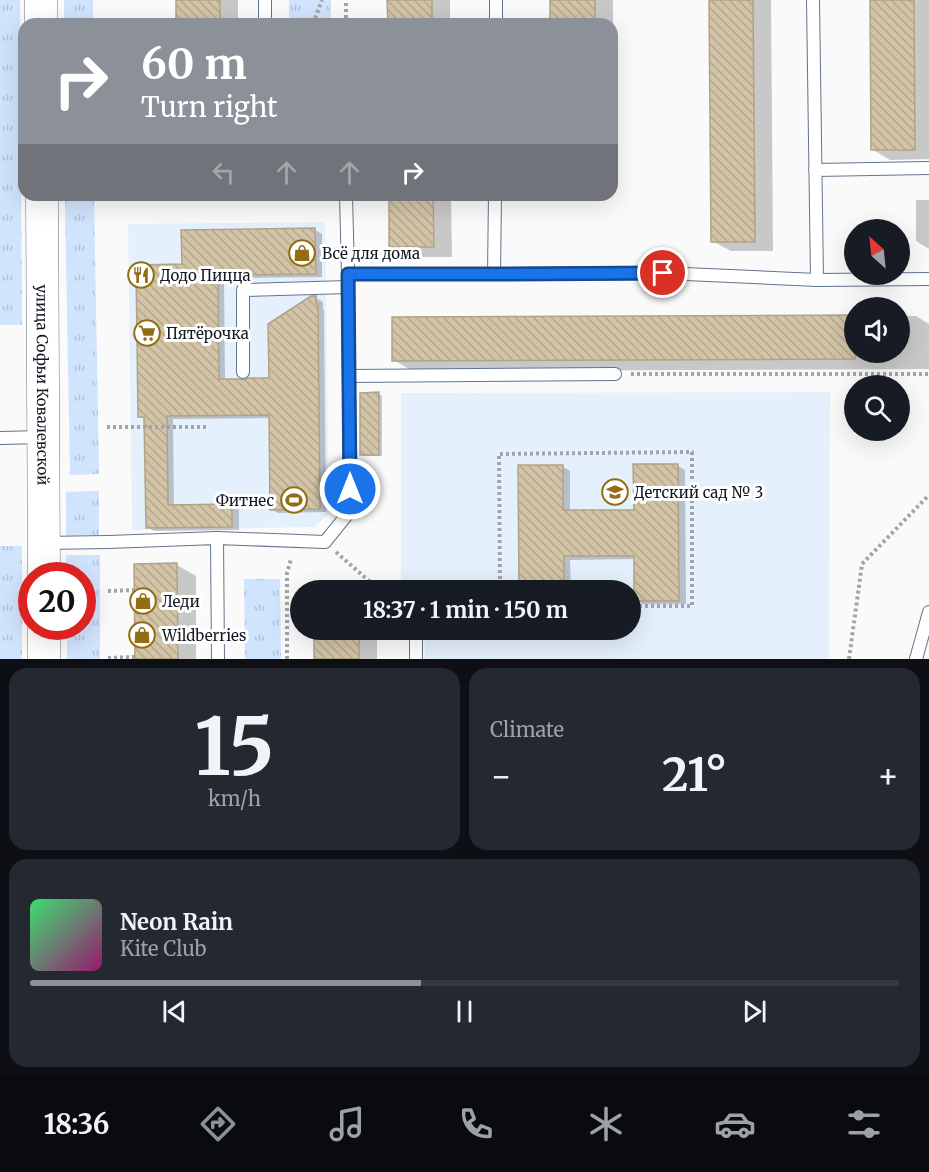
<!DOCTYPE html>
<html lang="en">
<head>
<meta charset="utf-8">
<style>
	body { margin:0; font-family:Merriweather,serif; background:#242831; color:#f1f3f6; height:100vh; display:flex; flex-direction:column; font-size:22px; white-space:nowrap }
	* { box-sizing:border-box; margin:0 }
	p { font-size:20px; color:#9ea1a6 }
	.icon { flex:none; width:33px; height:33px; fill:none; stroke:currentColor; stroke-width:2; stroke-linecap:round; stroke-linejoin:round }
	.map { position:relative; height:659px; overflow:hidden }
	.panel { display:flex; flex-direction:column; gap:9px; padding:9px; background:#0d0f14; flex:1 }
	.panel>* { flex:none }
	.guide { position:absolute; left:18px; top:18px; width:600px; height:183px; border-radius:18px; box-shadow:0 6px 24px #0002; background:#8c9099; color:#fff; overflow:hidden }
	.needle { width:39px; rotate:333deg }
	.tools { position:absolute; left:844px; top:219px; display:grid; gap:12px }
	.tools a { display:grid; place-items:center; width:66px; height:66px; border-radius:50%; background:#171b24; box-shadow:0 6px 24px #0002; font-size:30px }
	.speed { position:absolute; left:18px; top:562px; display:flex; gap:12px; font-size:30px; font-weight:700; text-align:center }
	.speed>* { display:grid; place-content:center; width:78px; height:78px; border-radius:50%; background:#171b24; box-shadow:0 6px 24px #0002; line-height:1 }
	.speed .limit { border:9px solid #d22; background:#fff; color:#111 }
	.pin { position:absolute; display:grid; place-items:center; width:51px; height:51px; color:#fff; margin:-26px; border:3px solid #fff; border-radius:50%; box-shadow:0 2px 6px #0007 }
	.me { position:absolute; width:66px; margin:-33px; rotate:0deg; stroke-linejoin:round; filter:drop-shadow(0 0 4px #0008) }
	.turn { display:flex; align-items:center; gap:21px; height:126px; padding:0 24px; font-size:27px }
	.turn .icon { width:78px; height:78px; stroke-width:2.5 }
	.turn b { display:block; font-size:42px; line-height:51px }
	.lanes { display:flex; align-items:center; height:57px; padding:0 24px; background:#0003; justify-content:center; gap:30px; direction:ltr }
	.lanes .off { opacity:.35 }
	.big { font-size:45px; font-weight:700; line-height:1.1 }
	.panel .widget { flex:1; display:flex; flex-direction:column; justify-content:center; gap:9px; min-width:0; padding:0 21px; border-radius:18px; background:#242831 }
	.panel .dial { align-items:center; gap:0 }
	.dial b { font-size:78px; line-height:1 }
	.song { display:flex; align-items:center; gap:18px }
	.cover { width:72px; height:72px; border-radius:9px; background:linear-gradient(135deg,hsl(140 70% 55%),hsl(320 70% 35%)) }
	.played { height:6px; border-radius:3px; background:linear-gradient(90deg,#8c9099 45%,#363941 45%) }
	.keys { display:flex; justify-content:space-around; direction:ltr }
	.heat { display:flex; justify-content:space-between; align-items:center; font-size:33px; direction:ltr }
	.panel .tiles { flex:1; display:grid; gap:9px; grid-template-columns:1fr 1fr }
	.widget:last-child { grid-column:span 2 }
	.trip { position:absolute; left:290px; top:580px; width:351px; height:60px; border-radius:30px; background:#171b24; box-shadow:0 6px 24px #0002; font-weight:700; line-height:60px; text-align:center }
	.menu { display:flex; height:96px; justify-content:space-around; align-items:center; background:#090b0e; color:#9ea1a6 }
	.menu .icon { width:42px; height:42px }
	.menu .current { color:#8c9099 }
	.menu b { font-size:27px; color:#f1f3f6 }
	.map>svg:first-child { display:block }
</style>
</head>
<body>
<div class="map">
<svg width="929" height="659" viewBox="0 0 929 659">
	<defs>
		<pattern id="grass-tufts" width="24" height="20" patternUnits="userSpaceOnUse" patternTransform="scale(1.5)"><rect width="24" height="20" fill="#d1e4fd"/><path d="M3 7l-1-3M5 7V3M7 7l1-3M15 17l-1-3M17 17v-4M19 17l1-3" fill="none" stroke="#b2c3d9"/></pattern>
		<pattern id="building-back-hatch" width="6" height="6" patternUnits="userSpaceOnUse" patternTransform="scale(1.5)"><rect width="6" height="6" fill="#d3c4a7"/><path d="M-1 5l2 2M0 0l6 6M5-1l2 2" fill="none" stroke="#b4a88f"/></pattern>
	</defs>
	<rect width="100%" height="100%" fill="#fafafa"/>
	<path fill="#e5f0fd" d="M325,222L329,513L314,527L132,530L128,224Z
		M830,392L829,659H425L424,630H630V591H401V393Z"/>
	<path fill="url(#grass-tufts)" d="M0,0H20L22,325H0Z
		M64,0H93V24H64Z
		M289,0H331V24H289Z
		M72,196H94L99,474L70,475L65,203L67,198Z
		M99,491V535L66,536V492Z
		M0,546H22V659H0Z
		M66,555H100V659H67V627H82V576H66Z
		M244,579H280L281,659H245Z"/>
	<path fill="#0003" d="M177,0H238V24H177Z
		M389,0H450V24H389Z
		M552,0H613V171H612V24H552Z
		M711,0H771L773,251H731L712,241Z
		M872,0H929V159L890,160L872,149Z
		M390,195H451L452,257H409L390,246Z
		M916,200H929V249L916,241Z
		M315,230L322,234V277L224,278L225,380H270L316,298L323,302V309L324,310L326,512L278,513L271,509L270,418L173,419L174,507L232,506L239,510V530L154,531L147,527L146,420L139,416L183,266Z
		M855,316V352H900V316H916L929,324V369L412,371L394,360Z
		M379,394L382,396V456H364L361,454Z
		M562,466L570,471V512L635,511L678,466L685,470L686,604H643L636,600V559L570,560L571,591H521Z
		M136,565H177L196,576V659H136Z
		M316,630H377V659H316Z"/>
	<path fill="url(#building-back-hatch)" stroke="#b1a387" stroke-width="1.5" d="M176,0H220V24H176Z
		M387,0H432V24H388Z
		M550,0H595V24H550Z
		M709,0H753L755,242H711Z
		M870,0H914L915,150H871Z
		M389,195H433L434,247H389Z
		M315,228L316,274L218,275L219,379H238L244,380L248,378H269L268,324L311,296H316V304H318L320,509L270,510L269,415L167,416L168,505L232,504V527L146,528L144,417H138L136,265L182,264L181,230Z
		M855,315V359L392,361V317Z
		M379,392V455H360V393Z
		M633,464H678L679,601H634V556H564V591H519L518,465H563V510H634Z
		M177,563L178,659H135L134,564Z
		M314,630H359V659H314Z"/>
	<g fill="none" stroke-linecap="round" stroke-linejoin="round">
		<g stroke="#62748c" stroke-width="14">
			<path id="service" d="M813,0L817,280
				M265,24V0
				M496,24V0
				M815,170L929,168
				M346,195L348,274H494L663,273L817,280L929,279
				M494,274L495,195
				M243,372V290L348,287
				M349,376L615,374
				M0,438L43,437
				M217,538L325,542L350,511L348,274
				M44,543L108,542L217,538L218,659
				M416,630V659
				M916,659L929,612"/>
		</g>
		<g stroke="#62748c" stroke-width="33">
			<g id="tertiary">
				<path d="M41,0V24"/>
				<path id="s1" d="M42,195L44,576"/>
				<path d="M44,627V659"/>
			</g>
		</g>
		<path stroke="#a2a4a8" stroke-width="4" stroke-dasharray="3 3" stroke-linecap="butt" d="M313,24L322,0
			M346,24V0
			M631,374H929
			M107,427H206
			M336,552L369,581L376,591
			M108,591L134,590
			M500,591L499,454L692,452V606H630
			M108,658L135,657
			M287,659V573L291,559
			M849,659L862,564L929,495"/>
		<use href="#service" stroke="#fff" stroke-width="12"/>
		<use href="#tertiary" stroke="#fff" stroke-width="32"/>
	</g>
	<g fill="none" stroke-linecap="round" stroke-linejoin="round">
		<g stroke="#114b97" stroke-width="15">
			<path id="route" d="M350,489L348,274H494L663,273"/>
		</g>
		<use href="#route" stroke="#1a73e8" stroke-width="10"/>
	</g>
	<defs>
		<g id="shop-ring" transform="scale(1.35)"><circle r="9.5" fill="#fff" stroke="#926d14" stroke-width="1.5"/><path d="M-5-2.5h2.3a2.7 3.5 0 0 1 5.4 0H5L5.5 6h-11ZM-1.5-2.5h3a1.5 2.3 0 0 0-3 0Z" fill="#926d14"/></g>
		<g id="restaurant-ring" transform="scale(1.35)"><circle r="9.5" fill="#fff" stroke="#926d14" stroke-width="1.5"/><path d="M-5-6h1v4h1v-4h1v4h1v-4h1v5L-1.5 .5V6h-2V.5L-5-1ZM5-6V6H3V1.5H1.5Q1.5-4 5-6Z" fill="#926d14"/></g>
		<g id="supermarket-ring" transform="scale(1.35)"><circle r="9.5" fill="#fff" stroke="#926d14" stroke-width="1.5"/><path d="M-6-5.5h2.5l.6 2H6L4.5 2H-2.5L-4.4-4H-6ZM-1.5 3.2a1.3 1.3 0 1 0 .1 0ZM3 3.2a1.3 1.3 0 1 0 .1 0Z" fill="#926d14"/></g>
		<g id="school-ring" transform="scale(1.35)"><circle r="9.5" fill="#fff" stroke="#926d14" stroke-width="1.5"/><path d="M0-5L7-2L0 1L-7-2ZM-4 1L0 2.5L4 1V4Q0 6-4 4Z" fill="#926d14"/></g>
		<g id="stadium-ring" transform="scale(1.35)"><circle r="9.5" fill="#fff" stroke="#926d14" stroke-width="1.5"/><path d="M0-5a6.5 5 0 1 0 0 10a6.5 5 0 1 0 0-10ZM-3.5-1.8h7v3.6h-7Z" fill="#926d14"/></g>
	</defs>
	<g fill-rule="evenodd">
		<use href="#shop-ring" x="302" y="253"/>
		<use href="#restaurant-ring" x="141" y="275"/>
		<use href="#supermarket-ring" x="147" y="333"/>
		<use href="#school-ring" x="615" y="492"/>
		<use href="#stadium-ring" x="294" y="500"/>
		<use href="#shop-ring" x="143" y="601"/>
		<use href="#shop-ring" x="142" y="635"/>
	</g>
	<g text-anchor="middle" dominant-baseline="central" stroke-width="6" stroke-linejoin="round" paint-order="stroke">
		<g font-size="15" fill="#111821" stroke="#fff" text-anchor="start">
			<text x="322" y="253">Всё для дома</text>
			<text x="160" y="275">Додо Пицца</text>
			<text x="166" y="333">Пятёрочка</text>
			<text x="634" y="492">Детский сад № 3</text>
			<text x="274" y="500" text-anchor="end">Фитнес</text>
			<text x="162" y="601">Леди</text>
			<text x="162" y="635">Wildberries</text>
		</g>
		<g font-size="15" fill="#111821" stroke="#fff">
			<text stroke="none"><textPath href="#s1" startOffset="190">улица Софьи Ковалевской</textPath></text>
		</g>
	</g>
</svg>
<div class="tools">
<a><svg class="needle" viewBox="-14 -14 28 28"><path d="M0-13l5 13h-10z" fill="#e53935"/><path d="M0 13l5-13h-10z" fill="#9ea1a6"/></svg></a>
<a><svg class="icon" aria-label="sound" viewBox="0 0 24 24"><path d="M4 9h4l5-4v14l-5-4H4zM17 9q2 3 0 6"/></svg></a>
<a><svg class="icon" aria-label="search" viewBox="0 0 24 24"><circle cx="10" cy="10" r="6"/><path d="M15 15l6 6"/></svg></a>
</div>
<div class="speed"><div class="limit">20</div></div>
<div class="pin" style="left:663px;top:273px;background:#d93025"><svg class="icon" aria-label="arrive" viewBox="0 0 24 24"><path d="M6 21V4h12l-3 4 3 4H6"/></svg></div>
<svg class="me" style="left:350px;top:489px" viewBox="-20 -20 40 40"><circle r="17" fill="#1a73e8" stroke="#fff" stroke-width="3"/><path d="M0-11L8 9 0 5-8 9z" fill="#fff"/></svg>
<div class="trip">18:37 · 1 min · 150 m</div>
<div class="guide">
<div class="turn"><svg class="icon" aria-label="right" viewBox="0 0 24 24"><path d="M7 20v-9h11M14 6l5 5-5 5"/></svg><div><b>60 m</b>Turn right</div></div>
<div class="lanes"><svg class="icon off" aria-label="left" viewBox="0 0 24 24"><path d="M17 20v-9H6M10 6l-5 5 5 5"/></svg><svg class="icon off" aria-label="ahead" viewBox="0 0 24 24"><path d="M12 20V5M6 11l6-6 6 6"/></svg><svg class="icon off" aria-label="ahead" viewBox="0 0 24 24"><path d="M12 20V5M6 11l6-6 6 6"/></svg><svg class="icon" aria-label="right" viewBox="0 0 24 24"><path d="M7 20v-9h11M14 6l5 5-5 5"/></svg></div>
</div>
</div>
<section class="panel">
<div class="tiles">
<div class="widget dial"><b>15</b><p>km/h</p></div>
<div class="widget"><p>Climate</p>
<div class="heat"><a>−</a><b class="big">21°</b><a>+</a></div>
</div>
<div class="widget">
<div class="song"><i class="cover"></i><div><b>Neon Rain</b><p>Kite Club</p></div></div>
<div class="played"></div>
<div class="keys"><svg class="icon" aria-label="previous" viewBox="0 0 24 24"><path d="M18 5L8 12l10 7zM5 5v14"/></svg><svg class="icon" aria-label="pause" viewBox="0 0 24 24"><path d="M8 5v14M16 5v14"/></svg><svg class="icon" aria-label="next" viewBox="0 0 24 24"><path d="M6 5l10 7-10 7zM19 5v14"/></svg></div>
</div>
</div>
</section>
<nav class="menu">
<b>18:36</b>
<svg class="icon current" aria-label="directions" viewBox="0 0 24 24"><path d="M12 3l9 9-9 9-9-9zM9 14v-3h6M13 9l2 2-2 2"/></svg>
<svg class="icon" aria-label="music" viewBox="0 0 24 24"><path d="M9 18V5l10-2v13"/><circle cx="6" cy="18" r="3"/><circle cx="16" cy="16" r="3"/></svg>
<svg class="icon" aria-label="phone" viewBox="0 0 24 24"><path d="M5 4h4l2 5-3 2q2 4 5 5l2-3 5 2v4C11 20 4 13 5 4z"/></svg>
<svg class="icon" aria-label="climate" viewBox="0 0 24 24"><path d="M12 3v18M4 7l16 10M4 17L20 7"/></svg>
<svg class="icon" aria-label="car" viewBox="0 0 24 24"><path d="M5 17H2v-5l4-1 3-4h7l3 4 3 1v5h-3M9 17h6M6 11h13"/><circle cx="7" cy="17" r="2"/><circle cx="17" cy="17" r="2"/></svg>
<svg class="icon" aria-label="filters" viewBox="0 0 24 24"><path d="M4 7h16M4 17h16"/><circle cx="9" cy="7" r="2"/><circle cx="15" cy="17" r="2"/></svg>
</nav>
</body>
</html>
